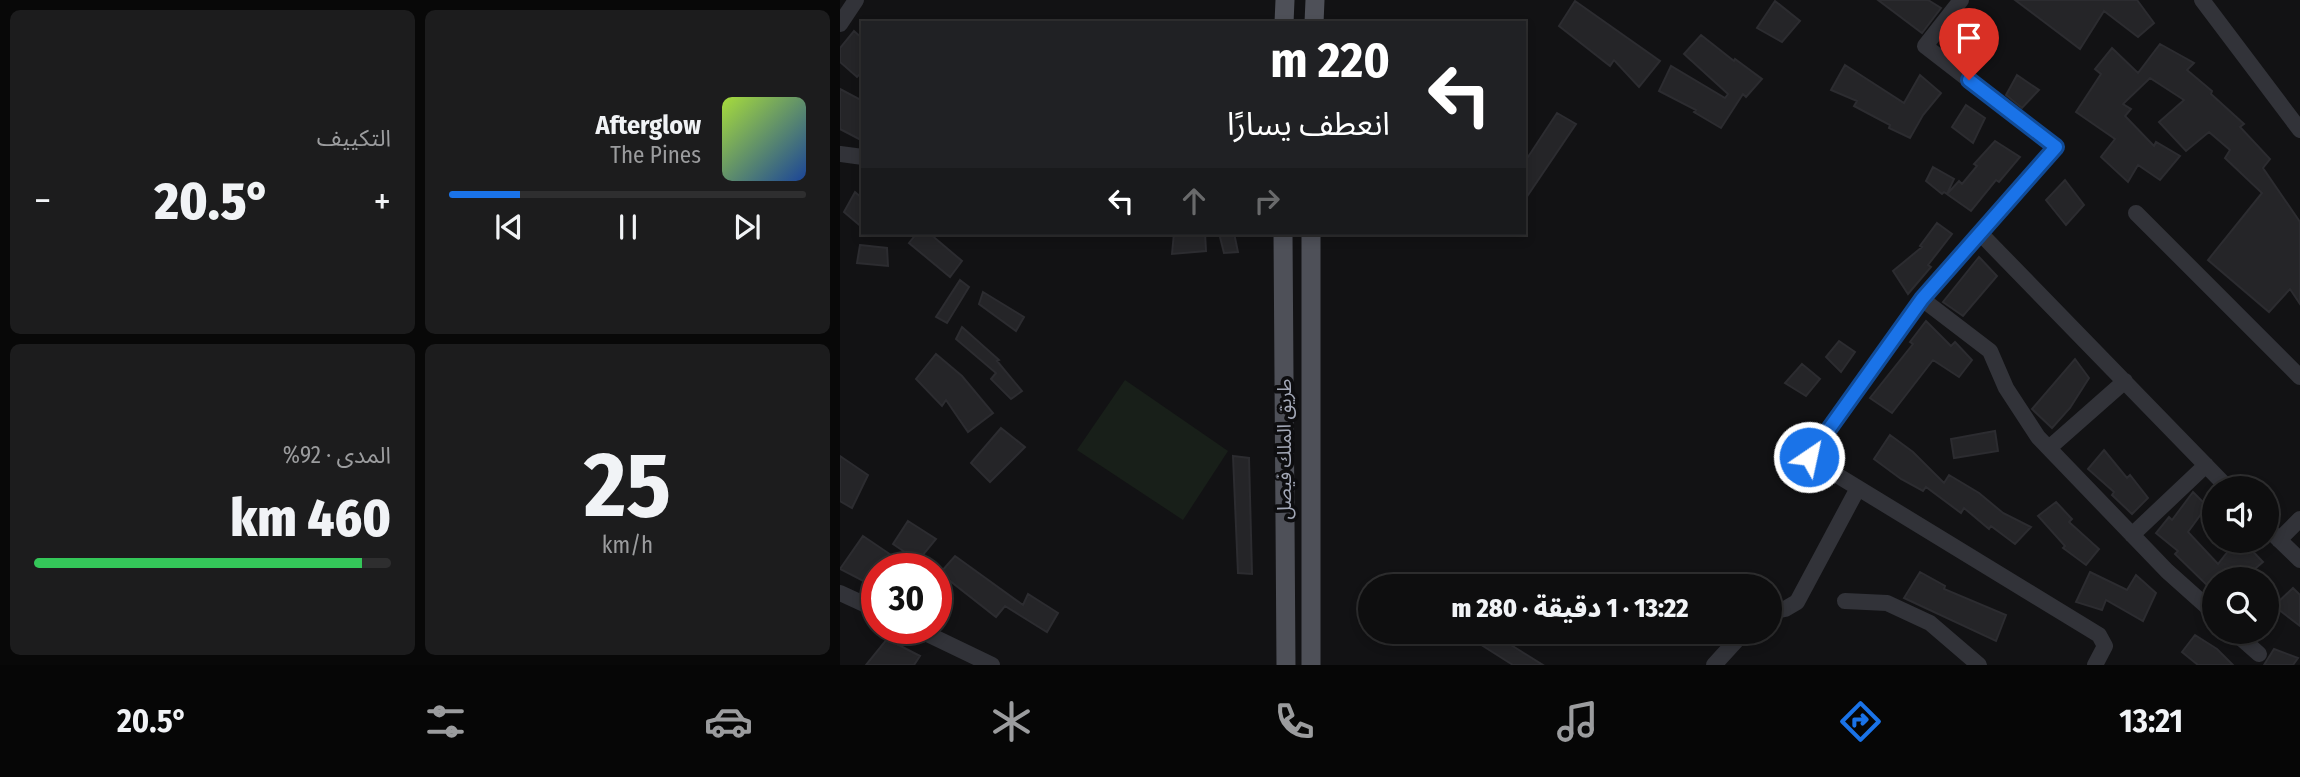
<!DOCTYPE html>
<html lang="ar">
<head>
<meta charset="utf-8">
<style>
	body { margin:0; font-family:"Fira Sans Condensed","Noto Sans Arabic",sans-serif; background:#1c1c1d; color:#f1f3f6; direction:rtl; height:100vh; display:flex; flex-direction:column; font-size:26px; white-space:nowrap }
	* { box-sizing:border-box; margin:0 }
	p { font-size:23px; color:#9b9c9e }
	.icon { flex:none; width:38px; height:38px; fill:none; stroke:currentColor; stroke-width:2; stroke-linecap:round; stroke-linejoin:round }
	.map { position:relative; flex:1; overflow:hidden; direction:ltr }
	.sheet { display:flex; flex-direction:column; gap:10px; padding:10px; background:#080808; width:840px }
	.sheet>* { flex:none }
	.banner { position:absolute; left:21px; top:21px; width:665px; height:214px; border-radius:0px; box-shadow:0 4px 10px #0003,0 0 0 2px #2e2e2f; direction:rtl; background:#202124; color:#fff; overflow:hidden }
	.tools { position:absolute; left:1362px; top:476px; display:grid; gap:14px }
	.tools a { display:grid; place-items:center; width:77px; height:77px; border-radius:50%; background:#0e0e0f; box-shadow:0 4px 10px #0003,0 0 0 2px #2e2e2f; font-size:35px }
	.speed { position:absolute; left:21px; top:553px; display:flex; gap:14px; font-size:35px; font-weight:700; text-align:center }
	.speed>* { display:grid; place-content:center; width:91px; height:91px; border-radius:50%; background:#0e0e0f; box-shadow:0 4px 10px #0003,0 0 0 2px #2e2e2f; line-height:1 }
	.speed .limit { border:10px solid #d22; background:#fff; color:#111 }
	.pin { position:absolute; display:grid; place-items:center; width:60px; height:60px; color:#fff; margin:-72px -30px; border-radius:50% 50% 50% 0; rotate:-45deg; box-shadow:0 0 7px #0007 }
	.pin .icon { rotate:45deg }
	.me { position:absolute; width:77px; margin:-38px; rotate:34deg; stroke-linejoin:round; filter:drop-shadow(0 0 5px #0008) }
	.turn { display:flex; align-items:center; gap:24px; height:147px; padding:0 21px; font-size:32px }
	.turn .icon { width:91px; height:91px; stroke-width:2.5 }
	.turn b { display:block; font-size:49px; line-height:60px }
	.lanes { display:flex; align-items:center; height:66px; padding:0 21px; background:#0003; justify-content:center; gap:35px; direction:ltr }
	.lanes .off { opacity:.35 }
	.big { font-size:52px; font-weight:800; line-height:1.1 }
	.sheet .tile { flex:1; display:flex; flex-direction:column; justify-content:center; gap:10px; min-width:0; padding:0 24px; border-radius:10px; background:#1c1c1d }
	.sheet .dial { align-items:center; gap:0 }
	.dial b { font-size:91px; line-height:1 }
	.song { display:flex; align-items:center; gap:21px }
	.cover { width:84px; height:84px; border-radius:10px; background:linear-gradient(135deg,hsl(80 70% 55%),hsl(220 70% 35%)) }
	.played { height:7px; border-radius:4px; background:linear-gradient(90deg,#1a73e8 20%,#2e2e2f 20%) }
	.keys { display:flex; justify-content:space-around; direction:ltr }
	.heat { display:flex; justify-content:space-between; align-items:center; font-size:38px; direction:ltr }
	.charge { height:10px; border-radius:5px; background:linear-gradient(90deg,#34c759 92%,#2e2e2f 0) }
	.sheet .tiles { flex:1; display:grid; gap:10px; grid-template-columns:repeat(2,1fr) }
	.trip { position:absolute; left:518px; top:574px; width:424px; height:70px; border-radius:35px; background:#0e0e0f; box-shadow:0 4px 10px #0003,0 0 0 2px #2e2e2f; font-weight:800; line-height:70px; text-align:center; direction:rtl }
	.menu { display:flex; height:112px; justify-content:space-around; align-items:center; background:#060606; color:#9b9c9e }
	.menu .icon { width:49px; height:49px }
	.menu .on { color:#1a73e8 }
	.menu b { font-size:32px; color:#f1f3f6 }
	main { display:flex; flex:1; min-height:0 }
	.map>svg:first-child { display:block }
</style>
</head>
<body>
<main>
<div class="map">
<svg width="1460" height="665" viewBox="0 0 1460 665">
	<rect width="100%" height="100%" fill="#121214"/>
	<path fill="#181f19" d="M285,380L388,451L343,520L237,450Z"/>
	<path fill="#252528" stroke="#2c2c30" stroke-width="2" d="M1038,0H1088L1101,8L1082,33Z
		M1175,0H1297L1314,23L1298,37L1264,11L1240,49Z
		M735,1L820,61L799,87L774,60L770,66L719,26Z
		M935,1L960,21L942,42L917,28Z
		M14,31L23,39V71L17,77L0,62V48Z
		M861,35L894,61L895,59L922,79L906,97L903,94L881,128L854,112L856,110L819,91L831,66L885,98L888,94L844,54Z
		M1320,44L1354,63L1347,70L1372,91L1371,94L1404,124L1400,127L1430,159L1423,168L1460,222V304L1450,289L1429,312L1368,260L1422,193L1385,158L1390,150L1369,132L1346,151L1319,122L1344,100L1310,78L1283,104L1291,109L1285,116L1314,146L1316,142L1340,156L1320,180L1298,165L1288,182L1261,157L1275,139L1236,112L1261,74L1255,69L1272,48L1298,73Z
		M1005,65L1064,103L1080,75L1101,93L1083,115L1070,138L1049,128L1050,125L1014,106L1017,101L991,90Z
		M1177,75L1199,90L1182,108L1166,95Z
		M0,89L23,101V141L0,129Z
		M1126,105L1145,118L1133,143L1112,127Z
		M717,113L736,124L684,201V163Z
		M1155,141L1180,157L1159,182L1156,180L1131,211L1107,194L1119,181L1122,184L1137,166L1134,164Z
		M1093,167L1114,179L1107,194L1104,192L1102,194L1086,181Z
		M1225,180L1244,205L1226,225L1206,200Z
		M15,192L23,199V228L4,212Z
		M1097,223L1112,234L1088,265L1091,267L1068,294L1053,271L1082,247L1080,246Z
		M77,233H89L122,261L110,277L69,243Z
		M334,233H365L366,251L332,254Z
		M379,233H394L398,252L384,253Z
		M20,245L47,248L48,266L17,263Z
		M1139,257L1157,276L1123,316L1103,302Z
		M120,280L129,287L107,323L96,317Z
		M143,292L184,317L176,331L139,304Z
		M1086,321L1111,346L1115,342L1132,360L1119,377L1093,360L1052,413L1030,398L1073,344L1070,342Z
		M122,327L159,360L157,361L182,391L171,399L151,379L156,373L116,339Z
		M999,341L1015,352L1001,372L986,357Z
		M96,354L122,376L153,413L128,432L106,400L102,406L76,379Z
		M1235,359L1249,378L1230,408L1212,428L1192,409Z
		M962,364L980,379L966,396L945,383Z
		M161,428L185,447L150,482L131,463Z
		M1155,431L1158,451L1114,458L1111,439Z
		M1050,435L1073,452L1104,483L1109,475L1139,493L1163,513L1191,527L1175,544L1151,526L1149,529L1124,508L1121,513L1086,487L1083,491L1061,479L1034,459Z
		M1264,450L1287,478L1290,475L1308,498L1292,514L1272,495L1274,492L1248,469Z
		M0,456L28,475L12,508L0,501Z
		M393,456L409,458L412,574L398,573Z
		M1353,492L1367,506L1348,532L1378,564L1396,541H1403L1423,562L1403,579H1374V592L1335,554L1338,551L1316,533L1329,517L1332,520Z
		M1216,502L1232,519L1229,522L1259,549L1246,565L1223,548L1225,546L1198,516Z
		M68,521L96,539L78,561L53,544Z
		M23,536L54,557L47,569H37V588L0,569Z
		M115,556L183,605L188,594L218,613L207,632L165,606L156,617L100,573Z
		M1080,572L1105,586L1104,589L1166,615L1156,641L1064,598Z
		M1250,572L1287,590L1296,575L1316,593L1303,621L1266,600L1262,610L1236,602Z
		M1453,588L1460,595V626L1434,606Z
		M621,632H650L703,665H673Z
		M1355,635L1377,649L1393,665H1358L1342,652Z
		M47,639L80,656L74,665H26Z
		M1434,649L1458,658L1453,665H1424Z"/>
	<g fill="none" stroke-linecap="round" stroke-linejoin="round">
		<path stroke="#323339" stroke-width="16" d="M1121,0L1085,46L1216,147L1082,299L969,458L1259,635L1265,646L1255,665
			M1362,0L1460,130
			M0,24L16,0
			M0,154L23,157
			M1296,213L1460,377
			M1140,233L1388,488
			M1082,299L1150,351L1166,388L1198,437L1327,571L1374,613
			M1209,448L1285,381
			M1426,527L1460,560
			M1292,535L1366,465
			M1439,540L1460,519
			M0,593L37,610
			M1005,601L1047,603L1090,623L1139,665
			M929,612L945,609L957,602L1018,488
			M75,628L152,665
			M1394,632L1419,654
			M874,665L904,632"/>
		<path stroke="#4e5058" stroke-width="19" d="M444,23L445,0
			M474,23L475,0
			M443,233L446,665
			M471,233V665"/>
	</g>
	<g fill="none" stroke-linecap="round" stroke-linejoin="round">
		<g stroke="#114b97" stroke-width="18">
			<path id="route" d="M969,457L1082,299L1216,147L1129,80"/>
		</g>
		<use href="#route" stroke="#1a73e8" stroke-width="12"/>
	</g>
	<g text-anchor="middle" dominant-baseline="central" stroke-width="7" stroke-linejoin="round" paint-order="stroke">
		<g font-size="19" fill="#a2a7b6" stroke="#0d0d0f">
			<text transform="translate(444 449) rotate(-90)">طريق الملك فيصل</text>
		</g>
	</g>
</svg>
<div class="tools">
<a><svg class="icon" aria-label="sound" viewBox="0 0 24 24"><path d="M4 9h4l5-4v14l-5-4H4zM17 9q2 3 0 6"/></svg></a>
<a><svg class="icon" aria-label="search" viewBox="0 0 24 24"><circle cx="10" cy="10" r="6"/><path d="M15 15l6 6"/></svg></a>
</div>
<div class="speed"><div class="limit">30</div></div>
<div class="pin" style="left:1129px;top:80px;background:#d93025"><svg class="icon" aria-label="arrive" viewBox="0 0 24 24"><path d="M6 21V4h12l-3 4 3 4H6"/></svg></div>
<svg class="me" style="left:969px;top:457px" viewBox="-20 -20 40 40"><circle r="17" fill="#1a73e8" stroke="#fff" stroke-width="3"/><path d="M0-11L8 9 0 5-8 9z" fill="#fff"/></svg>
<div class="trip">13:22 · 1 دقيقة · 280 m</div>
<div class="banner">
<div class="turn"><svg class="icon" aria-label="left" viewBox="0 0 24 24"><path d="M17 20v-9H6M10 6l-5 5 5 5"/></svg><div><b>220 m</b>انعطف يسارًا</div></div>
<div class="lanes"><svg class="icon" aria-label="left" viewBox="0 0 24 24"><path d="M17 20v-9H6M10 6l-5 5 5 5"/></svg><svg class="icon off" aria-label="ahead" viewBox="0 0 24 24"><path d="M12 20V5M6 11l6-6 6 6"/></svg><svg class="icon off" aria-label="right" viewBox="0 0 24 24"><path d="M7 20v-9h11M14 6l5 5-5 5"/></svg></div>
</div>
</div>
<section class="sheet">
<div class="tiles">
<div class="tile">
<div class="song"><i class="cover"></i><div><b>Afterglow</b><p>The Pines</p></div></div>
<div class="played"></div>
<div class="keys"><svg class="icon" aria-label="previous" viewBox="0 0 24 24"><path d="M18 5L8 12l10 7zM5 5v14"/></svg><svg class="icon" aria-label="pause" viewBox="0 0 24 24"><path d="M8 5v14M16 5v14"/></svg><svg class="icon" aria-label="next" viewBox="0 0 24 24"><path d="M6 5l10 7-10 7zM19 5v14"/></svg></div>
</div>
<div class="tile"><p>التكييف</p>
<div class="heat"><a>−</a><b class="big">20.5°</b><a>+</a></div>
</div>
<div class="tile dial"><b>25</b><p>km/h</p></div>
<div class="tile"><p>المدى · 92%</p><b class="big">460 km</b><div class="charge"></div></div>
</div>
</section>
</main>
<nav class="menu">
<b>13:21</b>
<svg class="icon on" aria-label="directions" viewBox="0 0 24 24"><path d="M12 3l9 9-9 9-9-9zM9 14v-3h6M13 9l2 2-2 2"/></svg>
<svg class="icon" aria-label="music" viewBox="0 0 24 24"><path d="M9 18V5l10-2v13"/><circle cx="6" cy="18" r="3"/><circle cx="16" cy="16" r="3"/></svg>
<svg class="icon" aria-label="phone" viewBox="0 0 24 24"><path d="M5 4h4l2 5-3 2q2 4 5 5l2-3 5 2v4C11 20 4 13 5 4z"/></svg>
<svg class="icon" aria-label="climate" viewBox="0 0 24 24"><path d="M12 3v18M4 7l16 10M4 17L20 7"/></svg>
<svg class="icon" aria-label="car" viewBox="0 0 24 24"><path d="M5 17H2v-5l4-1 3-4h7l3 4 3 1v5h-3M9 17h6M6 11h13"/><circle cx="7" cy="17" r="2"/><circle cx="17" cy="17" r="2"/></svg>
<svg class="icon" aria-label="filters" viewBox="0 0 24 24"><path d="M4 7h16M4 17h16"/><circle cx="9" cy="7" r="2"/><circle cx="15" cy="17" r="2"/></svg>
<b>20.5°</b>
</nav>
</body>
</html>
